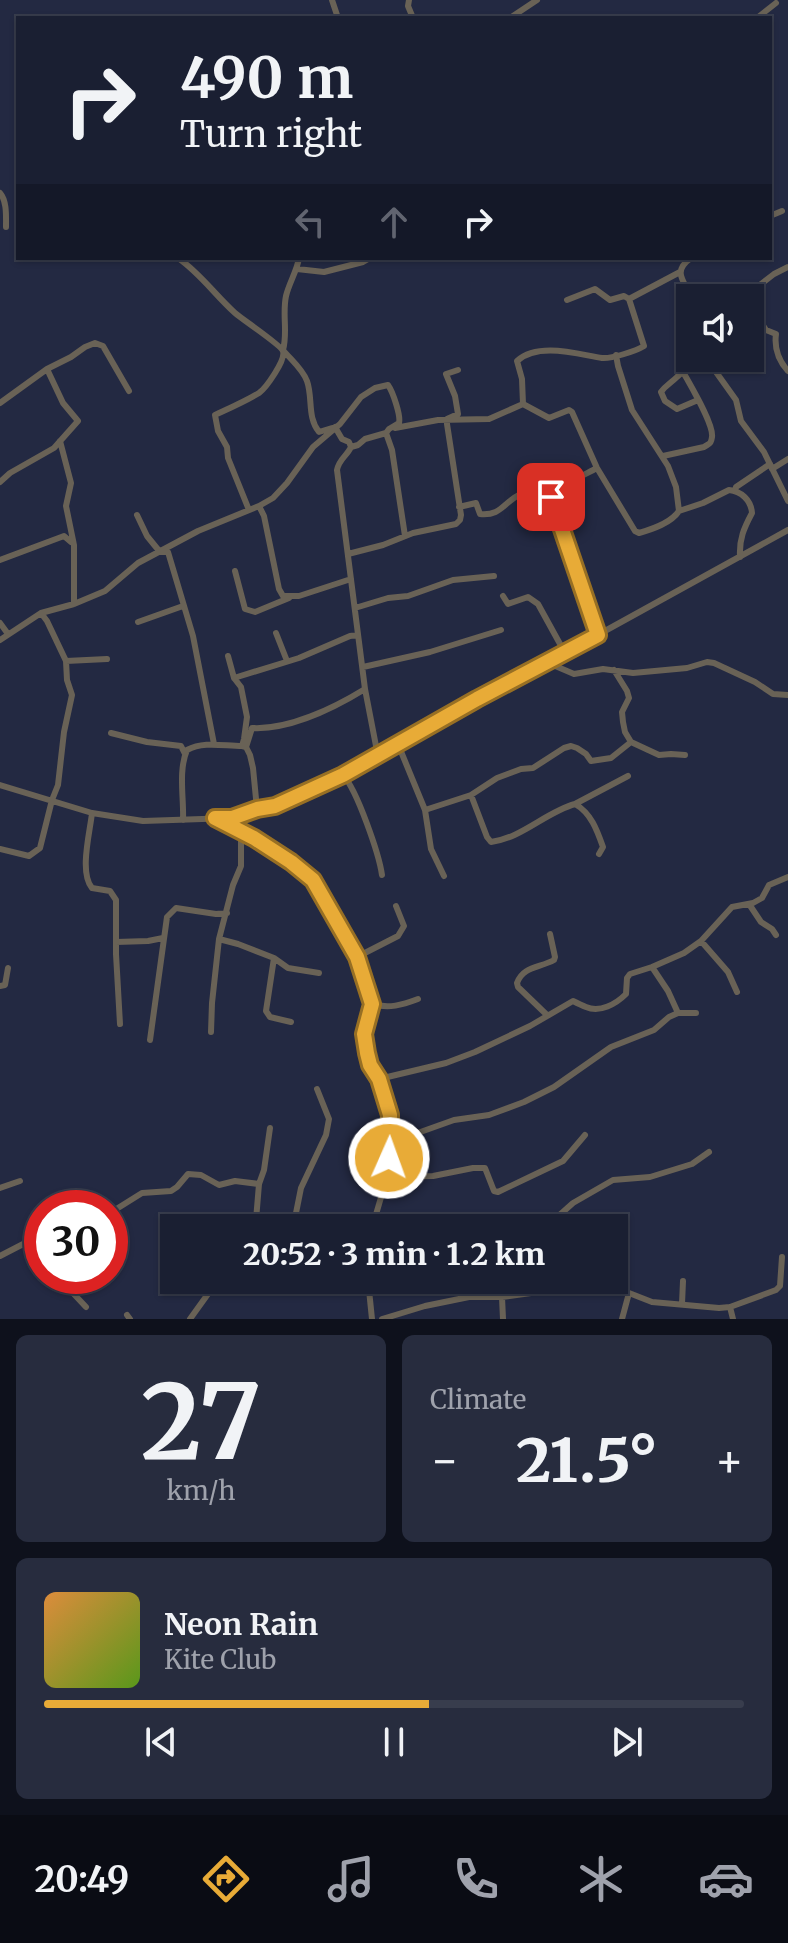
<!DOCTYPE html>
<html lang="en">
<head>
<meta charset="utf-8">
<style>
	body { margin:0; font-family:Merriweather,serif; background:#272c3e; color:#f1f3f6; height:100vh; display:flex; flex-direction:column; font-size:30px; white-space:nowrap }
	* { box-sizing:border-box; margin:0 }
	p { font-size:26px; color:#9fa2ac }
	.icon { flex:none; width:44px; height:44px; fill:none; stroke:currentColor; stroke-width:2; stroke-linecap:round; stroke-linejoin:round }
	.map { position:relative; height:1319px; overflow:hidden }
	.panel { display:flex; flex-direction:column; gap:16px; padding:16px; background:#0e111c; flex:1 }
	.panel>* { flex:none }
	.guide { position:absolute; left:16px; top:16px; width:756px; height:244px; border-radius:0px; box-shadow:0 2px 6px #0004,0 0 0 2px #383d4d; background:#1a1f32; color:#f1f3f6; overflow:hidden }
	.controls { position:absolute; left:676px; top:284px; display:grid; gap:16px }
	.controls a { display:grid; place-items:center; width:88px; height:88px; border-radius:0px; background:#1a1f32; box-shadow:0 2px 6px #0004,0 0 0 2px #383d4d; font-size:40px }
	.speed { position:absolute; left:24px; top:1190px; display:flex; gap:16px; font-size:40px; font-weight:700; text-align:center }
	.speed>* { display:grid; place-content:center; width:104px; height:104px; border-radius:50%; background:#1a1f32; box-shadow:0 2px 6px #0004,0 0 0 2px #383d4d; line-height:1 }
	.speed .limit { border:12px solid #d22; background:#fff; color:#111 }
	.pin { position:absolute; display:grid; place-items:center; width:68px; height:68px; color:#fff; margin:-34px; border-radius:16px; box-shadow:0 4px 12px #0006 }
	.me { position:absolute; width:88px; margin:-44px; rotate:2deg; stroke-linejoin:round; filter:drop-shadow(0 0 6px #0008) }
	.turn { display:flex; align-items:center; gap:28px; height:168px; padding:0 32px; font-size:36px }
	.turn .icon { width:104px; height:104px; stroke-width:2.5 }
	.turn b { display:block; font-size:56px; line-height:68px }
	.lanes { display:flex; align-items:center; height:76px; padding:0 32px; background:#0003; justify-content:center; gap:40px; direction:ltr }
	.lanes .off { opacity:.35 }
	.big { font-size:60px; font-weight:800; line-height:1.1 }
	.panel .card { flex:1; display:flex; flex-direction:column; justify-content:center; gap:12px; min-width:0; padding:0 28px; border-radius:12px; background:#272c3e }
	.panel .dial { align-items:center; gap:0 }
	.dial b { font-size:104px; line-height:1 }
	.song { display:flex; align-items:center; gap:24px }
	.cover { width:96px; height:96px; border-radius:12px; background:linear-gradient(135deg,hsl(30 70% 55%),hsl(90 70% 35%)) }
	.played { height:8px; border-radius:4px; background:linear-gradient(90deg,#e8ab37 55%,#383d4d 55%) }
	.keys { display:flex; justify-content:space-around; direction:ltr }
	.heat { display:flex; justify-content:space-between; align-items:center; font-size:44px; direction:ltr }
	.panel .tiles { flex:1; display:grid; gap:16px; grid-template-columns:1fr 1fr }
	.card:last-child { grid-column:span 2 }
	.trip { position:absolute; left:160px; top:1214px; width:468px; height:80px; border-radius:0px; background:#1a1f32; box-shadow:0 2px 6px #0004,0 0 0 2px #383d4d; font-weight:800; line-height:80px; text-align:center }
	.tab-bar { display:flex; height:128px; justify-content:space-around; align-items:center; background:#0a0c14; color:#9fa2ac }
	.tab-bar .icon { width:56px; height:56px }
	.tab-bar .selected { color:#e8ab37 }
	.tab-bar b { font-size:36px; color:#f1f3f6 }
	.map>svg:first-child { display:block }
</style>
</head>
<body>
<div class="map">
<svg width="788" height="1319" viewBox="0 0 788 1319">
	<rect width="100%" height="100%" fill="#232942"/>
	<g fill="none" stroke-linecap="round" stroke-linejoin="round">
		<path stroke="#696256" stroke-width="6" d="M332,0L338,18
			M409,0L408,6L413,18
			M510,18L537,0
			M757,18L776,3
			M0,193C7,201 6,216 6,227
			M770,216L782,211
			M178,258C200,273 215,295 235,313C243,320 281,345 283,351C286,360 266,388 259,393C246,401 230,408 215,415L218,431L227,447L228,458L249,510
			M299,258C297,271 289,283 286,296C282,315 288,332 283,350C291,360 302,368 307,381C313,398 307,417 319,432L332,428
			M691,258C671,272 685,282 692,298
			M297,269L324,272L363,262L370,258
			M743,298L774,274L788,267
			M567,300L595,289L610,300L624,296L629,299
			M750,305L766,330L776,334C774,349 778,360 788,371
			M616,355L618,366L632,410L668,466L676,487L679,511
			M706,358L736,400L741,421L764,452L788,501
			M698,400L677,409L665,401L661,392C666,385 671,383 677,377C687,368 692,361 707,359
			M0,403L47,369L71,357L85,347L95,343L103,346L129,391
			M523,404L549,418L569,410L572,412L597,468L635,531L639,533C653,529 671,523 679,511L703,503L729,490C741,491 751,500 752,513C744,528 739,539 740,557
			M523,404L522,379L517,361C538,342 577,354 602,358C611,359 636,351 644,346L629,299L680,272
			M335,427L342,439L349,442L351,447
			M395,428L438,420L489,419L523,404
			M386,433L392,450L405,536
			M60,441L71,483L66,506L74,545V604
			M663,456L704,447C710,443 711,444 712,437C714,424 689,383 682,370
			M772,469L788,459
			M0,482L10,473L54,448L78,421L63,403L47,369
			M550,489L551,497L598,635
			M735,491L736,487L770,464
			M259,506L264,516L279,589L283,596H299L351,579
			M459,507L476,503L480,514C501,516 503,503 519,495C527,491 536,493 544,492C558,489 583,475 597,468
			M137,515L147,536L160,552H168L193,636L214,744
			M348,554L383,545L413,533L456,524L460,520L461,515L447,424V419L458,414L455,396L446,374L458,370
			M0,560L64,536L71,542
			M235,571L245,609L255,612L289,598
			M503,596L508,604L528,597L538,604L565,653
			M355,608L388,598L408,596L453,580L494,576
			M138,622L183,606
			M0,623L8,634
			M276,633L287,661
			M0,640L41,613L74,604L105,591L138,563L198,531L259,506L273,498L287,483L313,447L340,424L361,397L375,388L388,385C393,392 401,416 399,423L389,429L386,433L365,439L358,445L351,447C347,456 339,459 337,470L365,689L376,746L379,751L400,749L425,810L431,849L444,876
			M228,656L234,678L241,687L247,717L244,739L242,746L246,747L250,755L253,768L257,809
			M66,661L107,659
			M546,662L574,674L603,669L633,673L687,668L707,662L714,663L755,682L773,694L788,695
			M363,667L430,652L501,630
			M614,670L627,691L629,698L622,712L623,722L625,732L631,742L659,755L671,754L685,755
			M234,678L299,658L350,636L358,635
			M111,733L147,742L181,746L185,754
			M246,747L252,728C289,730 334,708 365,689
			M343,775C357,790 379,854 382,875
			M0,785L92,813L143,821L232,818L257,809L275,806L343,775L496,689L565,653L788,530
			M471,795L487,837L491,842C522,838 546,812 575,804C591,813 597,830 603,847L599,854
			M575,804L628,776
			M425,810L471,795L497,778L521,769L533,768L564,748L571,746L577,748L586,754L591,761L611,758L631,742
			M92,813C90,832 79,873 92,888L110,891L116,900V954L120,1024
			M217,819L254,838L291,862L313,880L357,957L372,1004L366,1024L365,1044L370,1065L379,1079L390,1115L391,1138L387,1177L372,1228
			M183,820C184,798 178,771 187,750C204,741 223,746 242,746
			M0,849L29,856L40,848L52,800L58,785L64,732L72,695L67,680L66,661L47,621L41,613
			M749,904L761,922L772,929L776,935
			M219,939L238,944L274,958L288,968L319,973
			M701,941L728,972L737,992
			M116,942L148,941L163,938
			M357,957L398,936L404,926L396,906
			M274,958L266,1011L270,1017L291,1022
			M652,967L668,991L678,1013
			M0,986L5,985L8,968
			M372,1004C389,1009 402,1005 418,999
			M547,1015L518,987L517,983C523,966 540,968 554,960L555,957L550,934
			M211,1032L212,1003L219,939L233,885L241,866V832
			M150,1040L167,917L176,908L216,914L227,913
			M379,1079L446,1063L475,1052L530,1026L573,1001C577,1003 581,1005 586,1007C600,1013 616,1004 626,994L627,978L630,974L652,967L684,953L701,941L732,907L753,903L762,898L769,885L788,877
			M391,1138L412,1135L454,1120L489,1115L524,1102L554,1087L611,1047L654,1030L669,1017L678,1013H696
			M387,1177L433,1176L473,1168H485L494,1191L498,1192L563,1161L585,1135
			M0,1188L20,1181
			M110,1213L142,1193L171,1191L177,1187L188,1174L201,1175L219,1185L235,1181L259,1184
			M253,1228L256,1220L259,1184L264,1170L270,1128
			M293,1228L301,1188L326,1135L329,1119L317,1089
			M545,1228L573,1203L613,1180L650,1177L692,1164L709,1152
			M29,1241L42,1258
			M0,1256L29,1241L42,1237
			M57,1276L86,1307
			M368,1280L372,1319
			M510,1296L516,1280
			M502,1297L503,1319
			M682,1304L683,1281
			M730,1307L733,1319
			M127,1315L130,1319
			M190,1319L218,1280
			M382,1319L425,1306L469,1297H502L531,1293L558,1282L629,1293L652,1302L719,1308L730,1307L776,1290L780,1286L782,1257
			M622,1319L629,1293"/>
	</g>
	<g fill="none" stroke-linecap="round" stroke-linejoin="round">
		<g stroke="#976f24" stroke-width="20">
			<path id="route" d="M389,1158L390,1115L379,1079L370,1065L367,1053L364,1034L372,1004L357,957L313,880L291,862L254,838L215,818H232L257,809L275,806L343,775L477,699L598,635L551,497"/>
		</g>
		<use href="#route" stroke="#e8ab37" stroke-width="14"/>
	</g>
</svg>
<div class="controls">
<a><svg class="icon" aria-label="sound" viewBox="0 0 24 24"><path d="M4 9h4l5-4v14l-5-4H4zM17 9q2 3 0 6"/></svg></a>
</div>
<div class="speed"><div class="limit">30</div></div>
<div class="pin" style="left:551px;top:497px;background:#d93025"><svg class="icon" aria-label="arrive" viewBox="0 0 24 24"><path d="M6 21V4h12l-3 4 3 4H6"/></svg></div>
<svg class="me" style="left:389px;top:1158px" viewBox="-20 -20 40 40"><circle r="17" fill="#e8ab37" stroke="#fff" stroke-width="3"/><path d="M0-11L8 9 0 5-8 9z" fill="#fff"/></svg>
<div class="trip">20:52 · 3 min · 1.2 km</div>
<div class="guide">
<div class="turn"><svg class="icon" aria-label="right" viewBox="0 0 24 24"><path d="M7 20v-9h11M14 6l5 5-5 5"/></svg><div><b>490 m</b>Turn right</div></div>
<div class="lanes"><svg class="icon off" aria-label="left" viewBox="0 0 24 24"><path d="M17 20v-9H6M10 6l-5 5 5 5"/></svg><svg class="icon off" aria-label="ahead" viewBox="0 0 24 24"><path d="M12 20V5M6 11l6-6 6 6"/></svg><svg class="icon" aria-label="right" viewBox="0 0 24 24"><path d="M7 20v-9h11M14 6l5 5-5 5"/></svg></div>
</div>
</div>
<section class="panel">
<div class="tiles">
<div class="card dial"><b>27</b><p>km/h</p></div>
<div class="card"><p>Climate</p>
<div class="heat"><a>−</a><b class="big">21.5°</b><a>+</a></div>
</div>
<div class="card">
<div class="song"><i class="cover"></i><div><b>Neon Rain</b><p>Kite Club</p></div></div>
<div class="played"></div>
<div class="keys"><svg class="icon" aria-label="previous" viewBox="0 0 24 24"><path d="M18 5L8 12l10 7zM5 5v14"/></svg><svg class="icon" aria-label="pause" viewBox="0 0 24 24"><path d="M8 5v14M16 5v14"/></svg><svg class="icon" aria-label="next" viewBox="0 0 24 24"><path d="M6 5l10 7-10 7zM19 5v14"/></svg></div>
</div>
</div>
</section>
<nav class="tab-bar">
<b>20:49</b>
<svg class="icon selected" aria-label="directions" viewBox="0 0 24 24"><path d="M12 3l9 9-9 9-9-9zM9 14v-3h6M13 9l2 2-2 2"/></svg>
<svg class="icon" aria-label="music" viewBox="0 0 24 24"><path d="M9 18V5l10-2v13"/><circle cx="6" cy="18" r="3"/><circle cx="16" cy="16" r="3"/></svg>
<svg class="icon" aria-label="phone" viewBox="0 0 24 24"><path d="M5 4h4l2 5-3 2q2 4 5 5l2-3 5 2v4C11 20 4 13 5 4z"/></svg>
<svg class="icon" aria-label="climate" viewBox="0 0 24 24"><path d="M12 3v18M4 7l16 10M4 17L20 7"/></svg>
<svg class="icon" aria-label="car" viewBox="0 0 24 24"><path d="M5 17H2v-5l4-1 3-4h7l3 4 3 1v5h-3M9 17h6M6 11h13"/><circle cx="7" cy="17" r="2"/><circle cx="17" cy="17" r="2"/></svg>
</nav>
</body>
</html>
